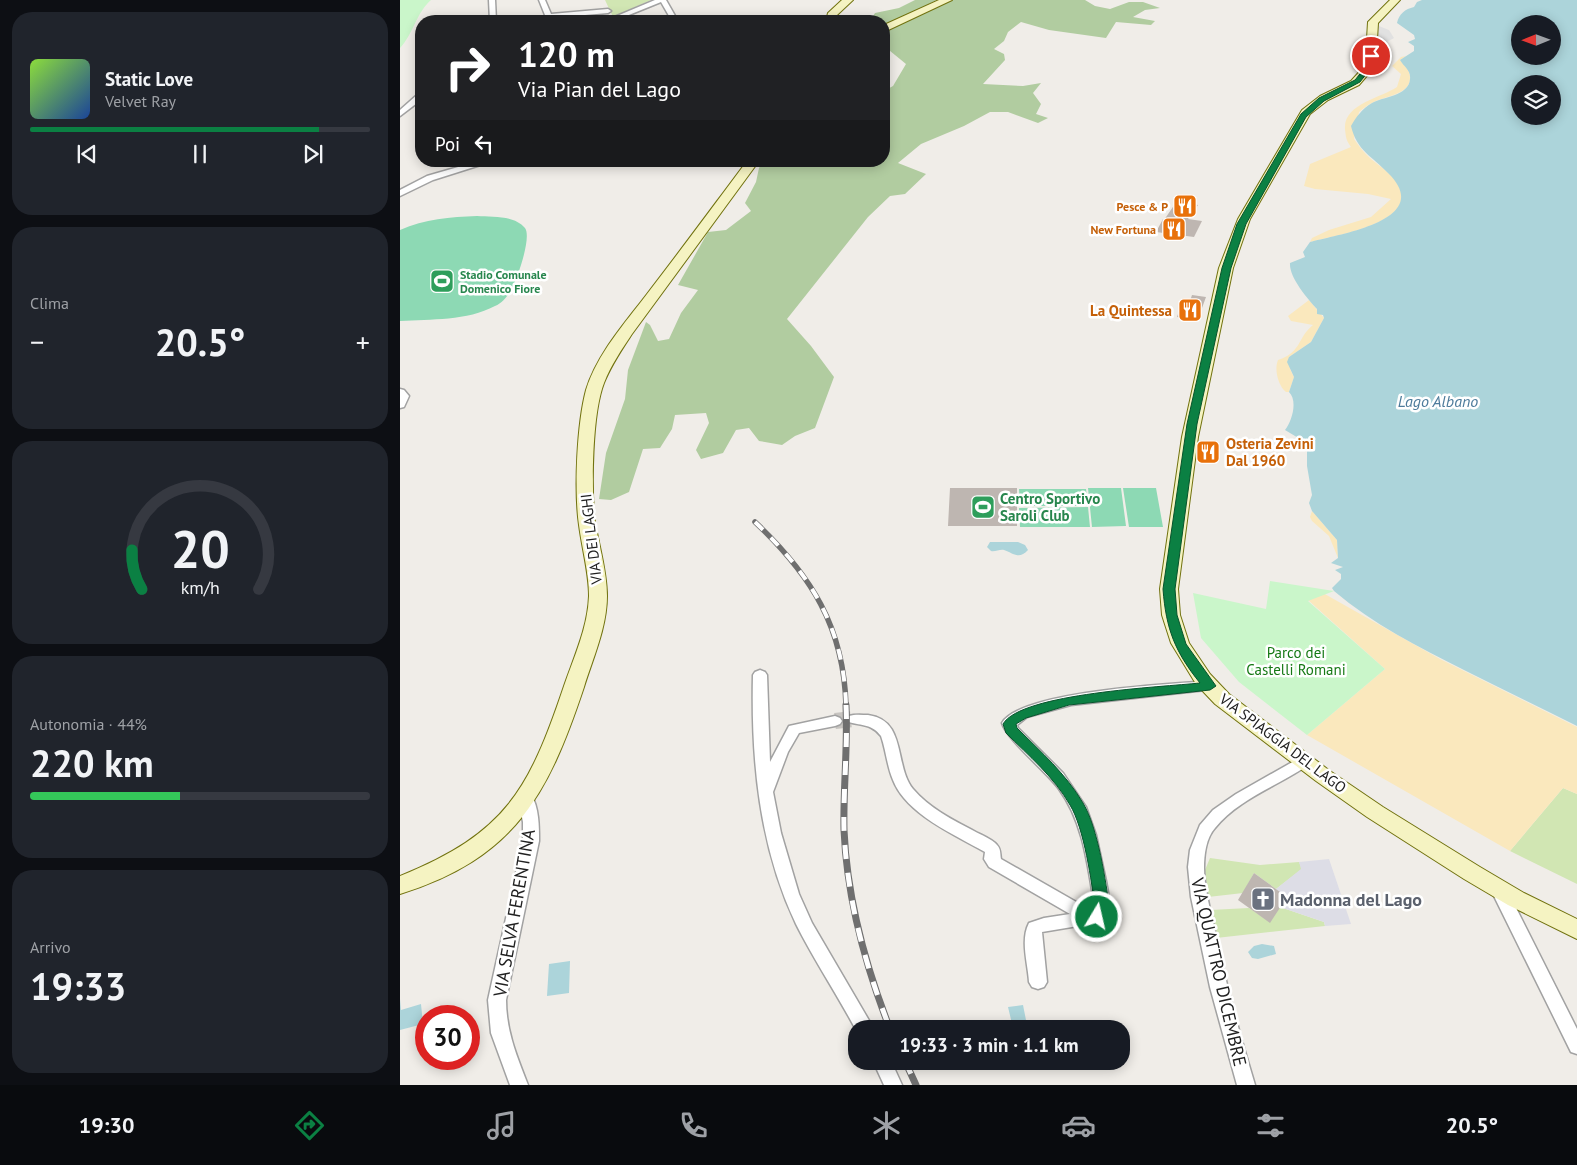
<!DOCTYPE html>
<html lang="it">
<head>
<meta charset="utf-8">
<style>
	body { margin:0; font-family:"PT Sans",sans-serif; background:#20242c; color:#f1f3f6; height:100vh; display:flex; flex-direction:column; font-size:19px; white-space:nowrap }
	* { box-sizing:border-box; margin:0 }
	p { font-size:16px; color:#9ea1a6 }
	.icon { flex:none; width:28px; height:28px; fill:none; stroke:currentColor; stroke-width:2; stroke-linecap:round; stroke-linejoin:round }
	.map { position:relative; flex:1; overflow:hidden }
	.details { display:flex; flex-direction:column; gap:12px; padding:12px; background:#0d0f14; width:400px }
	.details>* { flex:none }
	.guide { position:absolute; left:15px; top:15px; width:475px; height:152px; border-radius:20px; box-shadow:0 2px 12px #0003; background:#202124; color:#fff; overflow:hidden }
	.needle { width:32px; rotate:269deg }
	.fabs { position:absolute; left:1111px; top:15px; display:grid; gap:10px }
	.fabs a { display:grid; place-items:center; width:50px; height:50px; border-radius:50%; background:#171b24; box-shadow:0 2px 12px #0003; font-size:25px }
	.speed { position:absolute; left:15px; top:1005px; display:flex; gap:10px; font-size:25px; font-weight:700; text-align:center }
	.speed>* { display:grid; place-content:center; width:65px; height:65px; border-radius:50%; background:#171b24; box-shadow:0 2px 12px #0003; line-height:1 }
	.speed .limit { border:8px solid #d22; background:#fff; color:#111 }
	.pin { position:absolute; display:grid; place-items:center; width:42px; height:42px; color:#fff; margin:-21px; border:2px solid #fff; border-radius:50%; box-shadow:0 1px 5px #0007 }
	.me { position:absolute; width:55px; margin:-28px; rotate:9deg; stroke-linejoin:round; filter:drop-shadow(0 0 4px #0008) }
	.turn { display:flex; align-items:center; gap:18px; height:105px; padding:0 20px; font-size:22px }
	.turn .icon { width:65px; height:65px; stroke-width:2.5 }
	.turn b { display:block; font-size:35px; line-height:42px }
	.then { display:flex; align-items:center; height:48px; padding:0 20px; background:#0003; gap:10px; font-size:19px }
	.big { font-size:38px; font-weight:700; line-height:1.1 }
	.details .tile { flex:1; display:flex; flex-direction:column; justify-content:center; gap:8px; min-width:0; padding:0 18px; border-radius:20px; background:#20242c }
	.details .dial { align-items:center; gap:0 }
	.dial svg { height:130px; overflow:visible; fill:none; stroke:#363941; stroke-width:7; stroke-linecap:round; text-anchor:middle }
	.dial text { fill:#f1f3f6; stroke:none }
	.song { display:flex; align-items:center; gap:15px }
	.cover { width:60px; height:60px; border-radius:8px; background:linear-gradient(135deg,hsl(90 70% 55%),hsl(220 70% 35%)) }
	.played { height:5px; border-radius:2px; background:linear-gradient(90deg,#0b8043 85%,#363941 85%) }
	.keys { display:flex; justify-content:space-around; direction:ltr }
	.heat { display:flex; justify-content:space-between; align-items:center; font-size:28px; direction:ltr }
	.charge { height:8px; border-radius:4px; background:linear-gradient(90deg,#34c759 44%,#363941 0) }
	.trip { position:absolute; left:448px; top:1020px; width:282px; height:50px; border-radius:20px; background:#171b24; box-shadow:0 2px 12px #0003; font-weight:700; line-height:50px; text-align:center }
	.tabs { display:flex; height:80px; justify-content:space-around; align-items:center; background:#090b0e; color:#9ea1a6 }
	.tabs .icon { width:35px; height:35px }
	.tabs .on { color:#0b8043 }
	.tabs b { font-size:22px; color:#f1f3f6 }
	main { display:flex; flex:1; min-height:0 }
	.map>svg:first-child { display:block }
</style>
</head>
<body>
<main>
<section class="details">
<div class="tile">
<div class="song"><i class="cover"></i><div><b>Static Love</b><p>Velvet Ray</p></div></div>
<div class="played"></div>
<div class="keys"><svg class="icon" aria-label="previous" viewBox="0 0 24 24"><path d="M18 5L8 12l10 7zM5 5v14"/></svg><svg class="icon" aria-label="pause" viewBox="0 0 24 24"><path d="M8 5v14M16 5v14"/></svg><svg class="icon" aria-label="next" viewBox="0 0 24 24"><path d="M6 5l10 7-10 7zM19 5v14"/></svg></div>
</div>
<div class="tile"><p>Clima</p>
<div class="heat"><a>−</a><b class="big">20.5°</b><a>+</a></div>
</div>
<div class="tile dial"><svg viewBox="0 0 100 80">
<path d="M14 69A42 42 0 1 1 86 69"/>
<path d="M14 69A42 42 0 0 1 8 45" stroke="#0b8043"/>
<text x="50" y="56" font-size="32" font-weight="700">20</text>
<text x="50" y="72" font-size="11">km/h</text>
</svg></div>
<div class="tile"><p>Autonomia · 44%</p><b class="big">220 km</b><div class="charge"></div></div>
<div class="tile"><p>Arrivo</p><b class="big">19:33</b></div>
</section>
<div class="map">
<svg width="1177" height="1085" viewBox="0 0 1177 1085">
	<rect width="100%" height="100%" fill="#f0ede8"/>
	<path fill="#d1e6b3" d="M205,0H251L213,17Z
		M1163,788L1177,794V884L1110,851Z
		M810,858L860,865L899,862L902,869L876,889L854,873L843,893L808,897L805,870Z
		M880,907L924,922L925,926L816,938L810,910L849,908L870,922Z"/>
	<path fill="#b1cca0" d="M515,0H537L488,24L484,25V21H470L475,13L499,8Z
		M549,0H685L695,6L710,9L729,2H743L760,8L745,10L733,17L755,21L751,25L716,22L706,38L649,30L621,22L608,32L604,41L594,49L604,54L605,60L583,84L623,86L641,83L633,93L641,104L636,114L648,118L638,123L608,112H590L564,126L521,144L498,163L526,174L505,194L490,196L468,217L387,319L411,346L434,377L415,428L395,436L382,445L359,441L349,428L336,430L323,453L301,459L296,450L309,423L306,413L275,415L272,429L260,448L243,449L229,492L211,500L199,499L206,453L225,399L228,370L246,322L250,325L258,341L269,339L281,313L298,290L278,285L308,232L326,230L351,211L345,203L356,182L359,168L363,161H484V91L493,86L506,64L484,46V33L492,27Z"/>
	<path fill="#fae8bd" d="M1006,56L1000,60C1003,64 1008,67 1009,72C1016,95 985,95 972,103C967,105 963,109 959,112L954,139C959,146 964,153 971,159C981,167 992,174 999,185C1020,223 932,236 910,242L912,238L929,230L971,217L991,199L968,194L915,189L904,186L910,164L951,147C946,140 946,138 945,129C943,104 981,98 997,87L1001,74L992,66L1001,57Z
		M909,300L924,318L911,342L889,357L890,369L894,377L889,392H886C878,386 874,369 878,360C902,352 897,338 913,325L891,321L888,316Z
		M912,511L937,540L938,558L929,536L912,521L910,517Z
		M923,593L1040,659L1177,727V794L1163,788L1110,851L907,735L985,669L908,600Z"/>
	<path fill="#caf6ca" d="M0,0H31C16,13 14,33 0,48Z
		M870,581L934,591L908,601L985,669L907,735L839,682L801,638L793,593L866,609Z"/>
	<path fill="#8dd9b4" d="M77,216C92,217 114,215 125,228C132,237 117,280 111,290C107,297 102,303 95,306C67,321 31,319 0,321V230C25,219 50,217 77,216Z
		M688,488H721L726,526L692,527Z
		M723,488H756L763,527H729Z
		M619,489H686L688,506H620Z
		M688,507L690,527H620L619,508Z"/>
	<path fill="#e1e1e1" d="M976,21L979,26L989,30L994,38L976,48Z"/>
	<path fill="#dddde6" d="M929,859L951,924L925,926L924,922L880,907L887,897L876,889L901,869L899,862Z"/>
	<path fill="#acd4da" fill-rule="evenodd" d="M1022,0H1177V726C1139,707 1102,689 1064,670C1018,647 973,624 934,591L932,588L941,579V574L935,570L943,567L931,563L938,558L937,540L912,511L909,503L912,495L907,466V451L900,439L885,430C892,421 898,401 889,392L894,377L887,362L889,357L911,342L924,318L923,315L917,314V309C907,298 889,277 890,263L905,257L903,252L910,242C939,234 1036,220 988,173C972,156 957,151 951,126C956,117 962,109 972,103C982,97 1009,96 1010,79C1011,70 1004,67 1000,60L1014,51V46L1008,42L1015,39L1014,35L997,23C999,14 1005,9 1014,7L1017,2ZM1120,24H1152V56H1120ZM1120,84H1152V116H1120Z
		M590,542H618L625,545L628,550C619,560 613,553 604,550C600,549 595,552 591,551L587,547Z
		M862,944L874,946L876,954L858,959L852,958L848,952L854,946Z
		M170,961L169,993L147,996L149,964Z
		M0,999L1,1010L21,1004L23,1024L0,1030Z
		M623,1005L627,1025L613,1028L608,1007Z"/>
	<path fill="#beb6b1" d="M777,201L798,205L788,219L802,221L794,237L756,232L763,219L764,220Z
		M792,295L806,297L798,319L777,317L782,303L789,304Z
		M550,488H617V526H548Z
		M854,873L887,897L870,923L838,900Z"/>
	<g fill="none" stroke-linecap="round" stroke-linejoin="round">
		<path stroke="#c7c4c0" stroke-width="16" stroke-dasharray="16 8" stroke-linecap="butt" d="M435,721L454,719"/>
		<g stroke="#a2a2a2" stroke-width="3">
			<path id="street" d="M89,0H95L96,21H90Z
				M139,0H145L151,14L208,9L211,11L208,13L151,18L145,15Z
				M255,0H266L278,21H272L261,2L214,21H205Z
				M18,94H21V100L0,116V110Z
				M79,161H93L33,180L0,196V190L27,176Z
				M0,389L4,390L9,396L4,407L0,408Z
				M360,670L365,672L367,675L370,762L389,726L435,716L440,718L442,721L440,724L435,726L399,733L388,752L373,792L381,833L399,894L412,923L474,1029L456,1030C437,994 414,960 396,924C359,846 351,760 353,675L355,672Z
				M810,681L815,683L817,686L815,689L671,705L627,717L617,725L618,728L663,773L686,807L696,835L706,881L711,909L706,919L690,924L642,932L647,982L644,987L638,989L632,987L629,982C628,964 620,940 629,923L644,918L670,914L589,867L584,859L585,852C555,835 506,814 493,780C487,766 486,750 481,736C472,724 462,726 449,722L447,719L449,716C455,714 462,715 468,715C507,720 494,766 513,789C529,808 553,820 574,831C581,835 592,839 597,845C601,849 600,854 601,859L692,911L695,909C688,868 684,823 659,789C646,771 607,740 602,723C621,691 771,684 810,681Z
				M903,756L908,757L910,761L908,765C878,786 838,799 815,828C806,838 804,855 804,868C804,888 810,908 814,927C825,981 839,1033 855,1085H837L810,987L791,897L788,867L790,850L800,825L813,810L836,794Z
				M126,793L131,794C139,808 139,826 139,841L106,1000C106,1031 117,1057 128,1085H110L91,1033L88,1000L123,841V822L118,798L121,794Z
				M1099,884L1105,886L1107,890L1177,1029V1054L1171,1052L1091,890L1093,886Z
				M473,1061H491L502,1085H484Z"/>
		</g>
		<g stroke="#71720e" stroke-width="2">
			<path id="secondary" d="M442,0H453L436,16V21H426L428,13Z
				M539,0H552L484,32V25Z
				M990,0H1000L978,23L976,56L971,71L959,85L928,100L910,114L850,219L833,268L798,437L778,589L780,615L789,643L810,674L829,694L930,771L983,807L1080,867L1124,893L1177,919V939L1108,905L1064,879L967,817L916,781L815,704L796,684L771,643L762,615L760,589L782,437L819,268L838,219L902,110L920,96L951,81L961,70L966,56L968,22Z
				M484,60L489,63V72L484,75Z
				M347,161H359L232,334C222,349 211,365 204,383C192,414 191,488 195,522C199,546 207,571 207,596C207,627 193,658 184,687C148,795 115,858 0,894V876C106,833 129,790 164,686C174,657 188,627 189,596C189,572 182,549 179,525C174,490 177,424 186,390C197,354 225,323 247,294C281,250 314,205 347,161Z"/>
		</g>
		<use href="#street" fill="#fff" fill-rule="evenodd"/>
		<use href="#secondary" fill="#f5f3c2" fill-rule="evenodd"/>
		<g stroke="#6f6f6f" stroke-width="5.5">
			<path id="rail-far1" d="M355,522C411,575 444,627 446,706"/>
		</g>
		<g stroke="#6f6f6f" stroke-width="7">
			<path id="rail" d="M446,705C448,747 443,789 444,830C447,899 465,965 490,1029
				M505,1061L516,1085"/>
		</g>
		<use href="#rail-far1" stroke="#fff" stroke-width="4" stroke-dasharray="11" stroke-linecap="butt"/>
		<use href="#rail" stroke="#fff" stroke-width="5" stroke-dasharray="14" stroke-linecap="butt"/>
	</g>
	<path fill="#0b8043" stroke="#07532c" d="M968,55L974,56L970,69L960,82L924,101L906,117L846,224L831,268L797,424L775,589L777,615L786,644L816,686L810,690L669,705L626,718L616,724L617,728C641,752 666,774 683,803C698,828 706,882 710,912C706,919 700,924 692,921L689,917L695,910C692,882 684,828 670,805C654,777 629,756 606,733L603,724C621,693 763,687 800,683C775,652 766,629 763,589L787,424L822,268L837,224L901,114L919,98L955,80L964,69Z"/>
	<defs>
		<g id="restaurant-square" transform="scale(1.25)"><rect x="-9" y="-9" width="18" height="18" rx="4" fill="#e8710a" stroke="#fff"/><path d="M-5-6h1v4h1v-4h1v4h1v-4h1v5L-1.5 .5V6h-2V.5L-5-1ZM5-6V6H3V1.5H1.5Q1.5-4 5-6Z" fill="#fff"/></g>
		<g id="stadium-square" transform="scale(1.25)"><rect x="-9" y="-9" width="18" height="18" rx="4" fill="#2e9e5b" stroke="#fff"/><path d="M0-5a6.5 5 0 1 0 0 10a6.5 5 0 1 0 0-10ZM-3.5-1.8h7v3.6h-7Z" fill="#fff"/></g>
		<g id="church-square" transform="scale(1.25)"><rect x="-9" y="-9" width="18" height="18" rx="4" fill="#6b7280" stroke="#fff"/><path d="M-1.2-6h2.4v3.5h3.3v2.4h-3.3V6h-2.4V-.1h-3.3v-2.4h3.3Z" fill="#fff"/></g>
	</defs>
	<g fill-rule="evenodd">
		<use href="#restaurant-square" x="785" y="206"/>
		<use href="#restaurant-square" x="774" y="229"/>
		<use href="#stadium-square" x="42" y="281"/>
		<use href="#restaurant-square" x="790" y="310"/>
		<use href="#restaurant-square" x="808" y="452"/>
		<use href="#stadium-square" x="583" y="507"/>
		<use href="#church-square" x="863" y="899"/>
	</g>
	<g text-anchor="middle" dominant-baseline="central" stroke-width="5" stroke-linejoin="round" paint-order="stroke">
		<g font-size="12" font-weight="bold" fill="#c56008" stroke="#fff" text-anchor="end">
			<text x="768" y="206">Pesce &amp; P</text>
			<text x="756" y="229">New Fortuna</text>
		</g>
		<g font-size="12" font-weight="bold" fill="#27864d" stroke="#fff" text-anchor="start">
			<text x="60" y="274">Stadio Comunale<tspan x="60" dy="14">Domenico Fiore</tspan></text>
		</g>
		<g font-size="15" font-weight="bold" fill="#c56008" stroke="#fff" text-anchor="end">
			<text x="772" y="310">La Quintessa</text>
			<text x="826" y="443" text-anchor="start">Osteria Zevini<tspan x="826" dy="17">Dal 1960</tspan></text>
		</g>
		<g font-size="15" font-weight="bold" fill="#27864d" stroke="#fff" text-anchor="start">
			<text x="600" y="498">Centro Sportivo<tspan x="600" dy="17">Saroli Club</tspan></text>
		</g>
		<g font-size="15" fill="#212121" stroke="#fff">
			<text transform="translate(191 539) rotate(-97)">VIA DEI LAGHI</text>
			<text transform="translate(883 743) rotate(37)">VIA SPIAGGIA DEL LAGO</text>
		</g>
		<g font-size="15" fill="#167915" stroke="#fff">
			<text x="896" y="652">Parco dei<tspan x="896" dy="17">Castelli Romani</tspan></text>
		</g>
		<g font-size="16" font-style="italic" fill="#4d7b9b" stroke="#fff">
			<text x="1038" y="401">Lago Albano</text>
		</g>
		<g font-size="18" font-weight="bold" fill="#5b616d" stroke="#fff" text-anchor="start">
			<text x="880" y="899">Madonna del Lago</text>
		</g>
		<g font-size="18" fill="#212121" stroke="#fff">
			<text transform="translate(114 913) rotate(-80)">VIA SELVA FERENTINA</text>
			<text transform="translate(819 972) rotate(77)">VIA QUATTRO DICEMBRE</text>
		</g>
	</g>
</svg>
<div class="fabs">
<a><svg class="needle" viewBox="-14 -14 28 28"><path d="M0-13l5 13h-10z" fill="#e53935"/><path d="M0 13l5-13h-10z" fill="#9ea1a6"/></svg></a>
<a><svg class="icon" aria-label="layers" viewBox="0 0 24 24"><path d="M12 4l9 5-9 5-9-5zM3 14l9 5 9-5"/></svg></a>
</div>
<div class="speed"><div class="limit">30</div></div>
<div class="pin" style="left:971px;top:56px;background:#d93025"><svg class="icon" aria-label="arrive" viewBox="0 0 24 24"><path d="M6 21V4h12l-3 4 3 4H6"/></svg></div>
<svg class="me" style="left:697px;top:917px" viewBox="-20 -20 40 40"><circle r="17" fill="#0b8043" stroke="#fff" stroke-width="3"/><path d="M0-11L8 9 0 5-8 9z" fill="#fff"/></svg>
<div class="trip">19:33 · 3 min · 1.1 km</div>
<div class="guide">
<div class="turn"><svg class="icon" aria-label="right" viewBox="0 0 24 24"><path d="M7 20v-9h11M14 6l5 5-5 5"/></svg><div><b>120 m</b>Via Pian del Lago</div></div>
<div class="then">Poi<svg class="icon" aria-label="left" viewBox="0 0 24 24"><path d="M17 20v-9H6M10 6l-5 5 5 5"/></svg></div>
</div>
</div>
</main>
<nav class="tabs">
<b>19:30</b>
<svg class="icon on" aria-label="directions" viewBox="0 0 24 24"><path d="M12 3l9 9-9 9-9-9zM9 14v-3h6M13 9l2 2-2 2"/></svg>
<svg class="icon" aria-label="music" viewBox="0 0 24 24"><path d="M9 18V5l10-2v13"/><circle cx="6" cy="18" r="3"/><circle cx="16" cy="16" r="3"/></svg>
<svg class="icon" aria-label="phone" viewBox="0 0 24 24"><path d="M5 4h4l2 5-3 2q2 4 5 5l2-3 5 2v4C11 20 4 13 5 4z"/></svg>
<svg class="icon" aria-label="climate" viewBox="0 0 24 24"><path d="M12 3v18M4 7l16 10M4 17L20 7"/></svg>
<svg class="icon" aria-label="car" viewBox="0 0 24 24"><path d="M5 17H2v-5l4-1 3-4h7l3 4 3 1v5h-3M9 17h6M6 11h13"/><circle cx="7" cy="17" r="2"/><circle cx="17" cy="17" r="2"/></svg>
<svg class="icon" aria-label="filters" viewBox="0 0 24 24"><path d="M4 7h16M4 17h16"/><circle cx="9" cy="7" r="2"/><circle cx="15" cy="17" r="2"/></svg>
<b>20.5°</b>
</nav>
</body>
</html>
